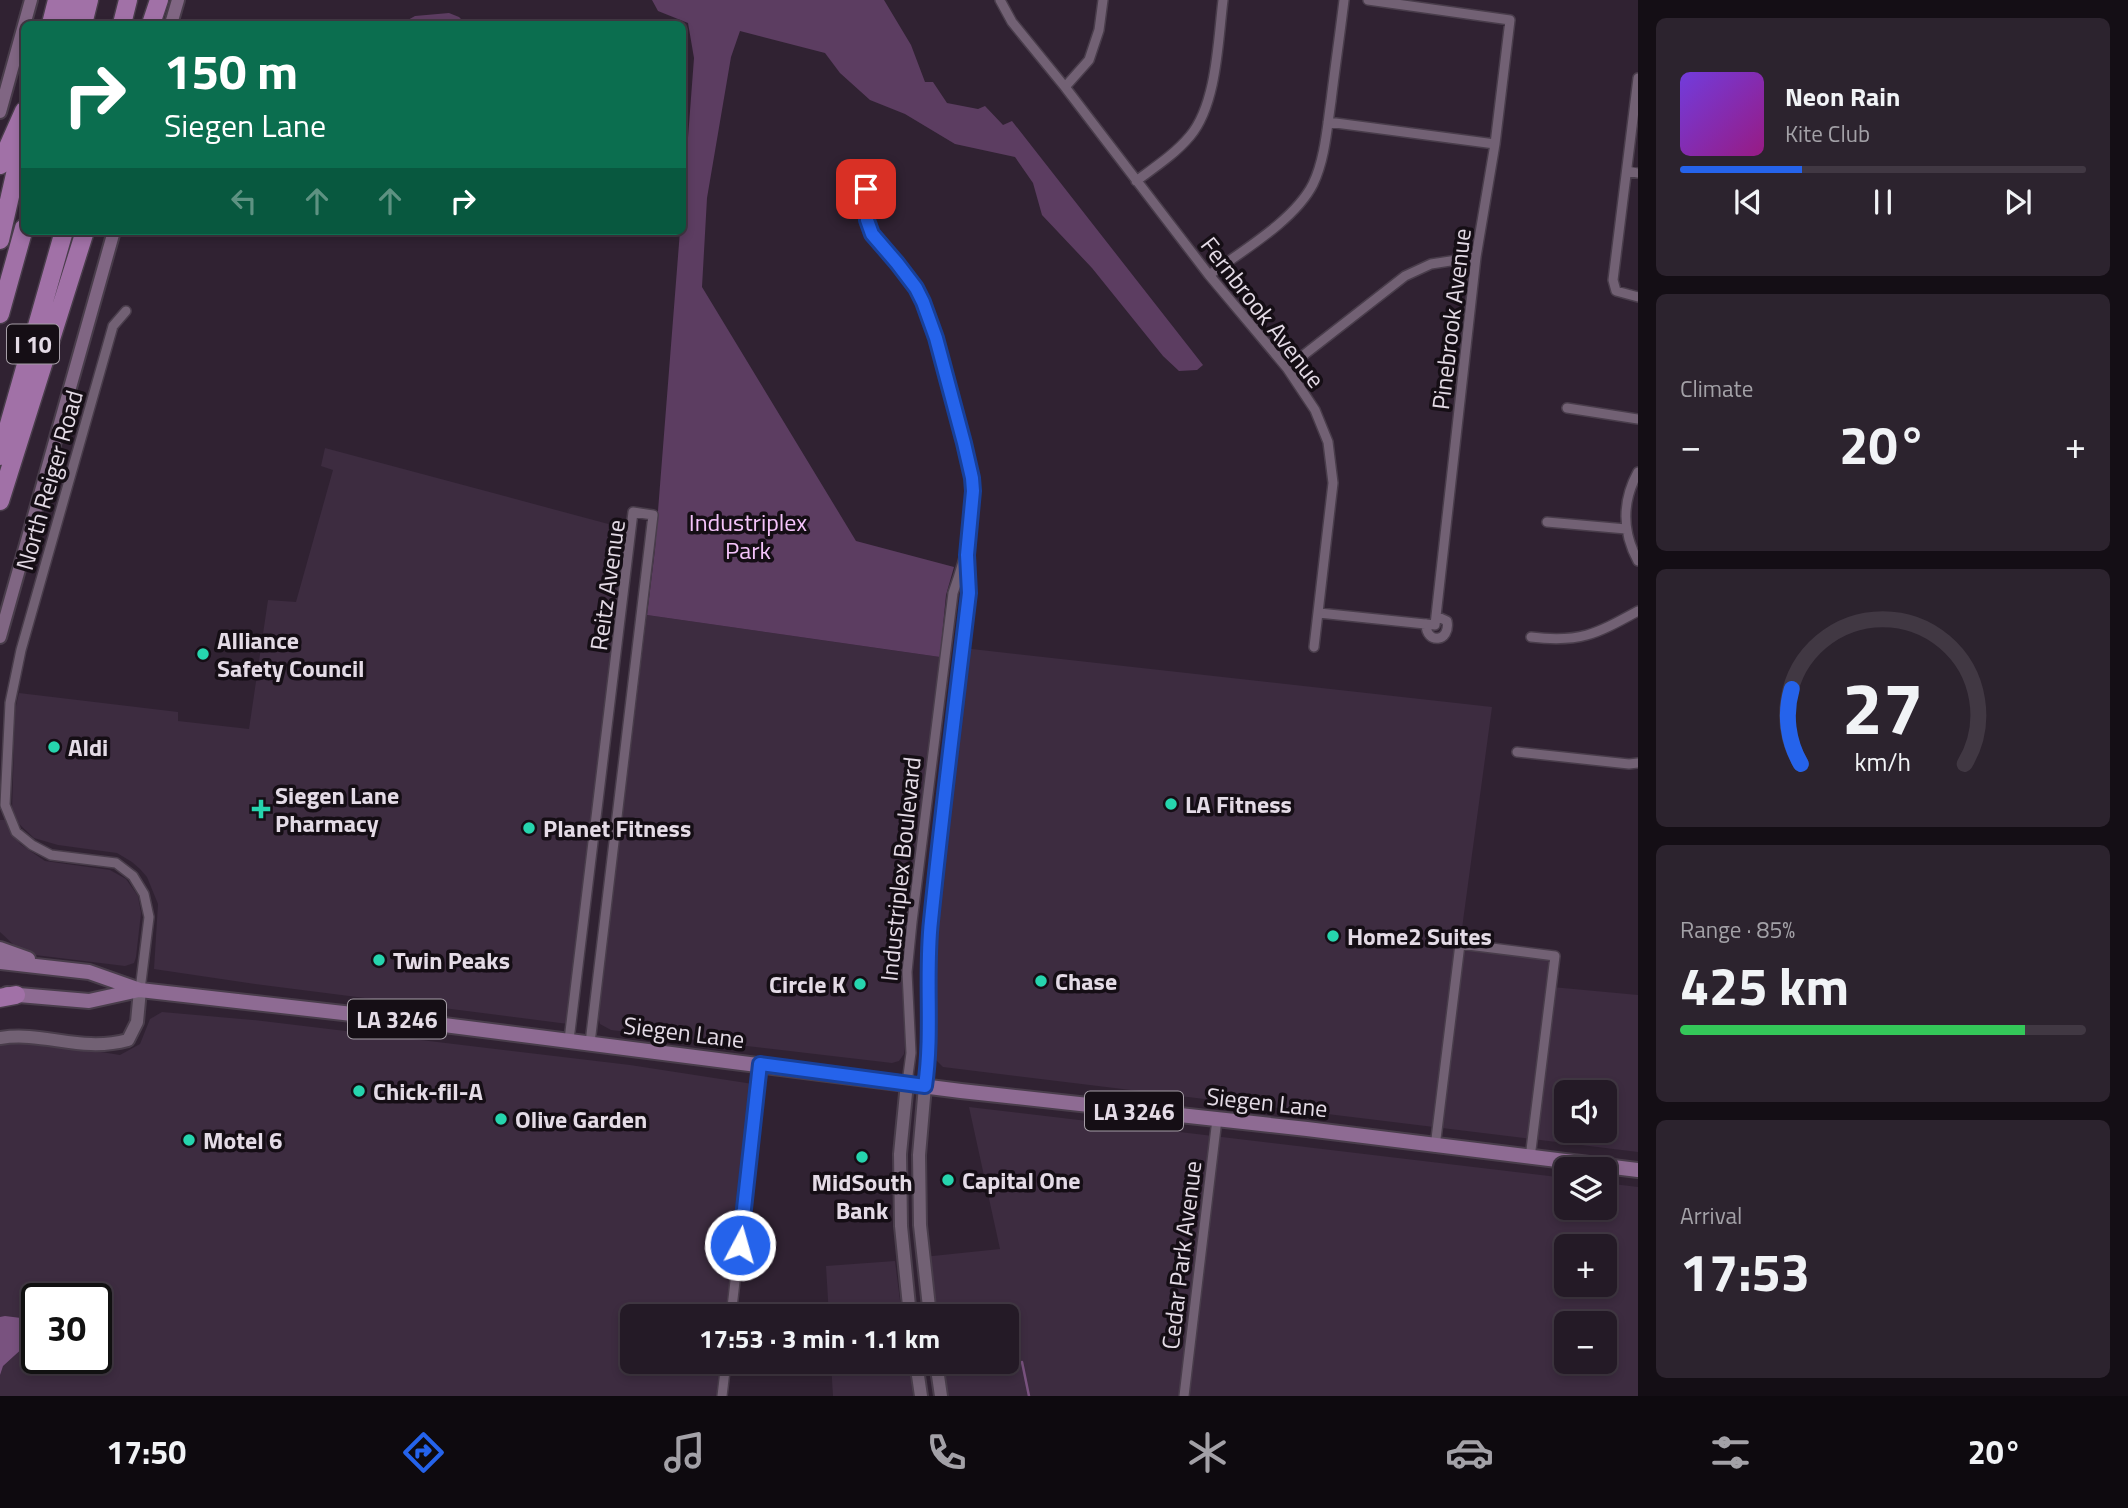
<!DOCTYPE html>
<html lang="en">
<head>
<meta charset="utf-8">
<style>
	body { margin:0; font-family:"Titillium Web",sans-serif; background:#2c232e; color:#f1f3f6; height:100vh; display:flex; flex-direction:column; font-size:26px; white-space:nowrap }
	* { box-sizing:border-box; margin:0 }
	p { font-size:23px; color:#a3a1a7 }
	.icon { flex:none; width:38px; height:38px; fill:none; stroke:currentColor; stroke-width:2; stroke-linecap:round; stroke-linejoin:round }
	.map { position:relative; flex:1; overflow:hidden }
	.details { display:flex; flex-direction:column; gap:18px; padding:18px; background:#140e15; width:490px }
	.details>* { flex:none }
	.guide { position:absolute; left:21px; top:21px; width:665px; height:214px; border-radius:10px; box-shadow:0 4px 10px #0003,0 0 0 2px #413843; background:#0b6e4f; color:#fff; overflow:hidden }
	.controls { position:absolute; left:1554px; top:1080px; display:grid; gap:14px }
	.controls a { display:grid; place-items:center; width:63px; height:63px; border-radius:10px; background:#241a26; box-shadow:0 4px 10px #0003,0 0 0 2px #413843; font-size:35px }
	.speed { position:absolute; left:21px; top:1283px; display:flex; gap:14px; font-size:35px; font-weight:700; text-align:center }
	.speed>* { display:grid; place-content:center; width:91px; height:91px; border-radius:50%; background:#241a26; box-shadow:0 4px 10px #0003,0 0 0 2px #413843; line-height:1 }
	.speed .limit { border:4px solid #111; border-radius:10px; background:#fff; color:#111 }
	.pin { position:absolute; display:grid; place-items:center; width:60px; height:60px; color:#fff; margin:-30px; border-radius:14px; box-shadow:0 4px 10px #0006 }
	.me { position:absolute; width:77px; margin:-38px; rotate:6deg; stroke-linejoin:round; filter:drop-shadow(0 0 5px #0008) }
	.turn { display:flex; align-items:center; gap:24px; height:147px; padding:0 28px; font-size:32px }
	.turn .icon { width:91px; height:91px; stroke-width:2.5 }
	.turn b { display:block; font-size:49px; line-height:60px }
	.lanes { display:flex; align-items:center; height:66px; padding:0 28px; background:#0003; justify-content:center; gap:35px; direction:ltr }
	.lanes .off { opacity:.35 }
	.big { font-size:52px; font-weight:700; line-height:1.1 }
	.details .widget { flex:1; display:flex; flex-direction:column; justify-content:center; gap:10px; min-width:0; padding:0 24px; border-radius:10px; background:#2c232e }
	.details .dial { align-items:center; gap:0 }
	.dial svg { height:182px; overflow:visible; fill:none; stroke:#413843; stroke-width:7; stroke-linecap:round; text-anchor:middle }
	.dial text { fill:#f1f3f6; stroke:none }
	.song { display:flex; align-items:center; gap:21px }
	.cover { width:84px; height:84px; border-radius:10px; background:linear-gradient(135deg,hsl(260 70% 55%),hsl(310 70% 35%)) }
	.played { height:7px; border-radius:4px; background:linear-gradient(90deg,#2563eb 30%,#413843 30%) }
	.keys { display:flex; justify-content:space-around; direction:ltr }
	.heat { display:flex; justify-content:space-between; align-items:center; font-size:38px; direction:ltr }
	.charge { height:10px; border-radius:5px; background:linear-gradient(90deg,#34c759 85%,#413843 0) }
	.trip { position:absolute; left:620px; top:1304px; width:399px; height:70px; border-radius:10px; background:#241a26; box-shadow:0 4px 10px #0003,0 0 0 2px #413843; font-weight:700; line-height:70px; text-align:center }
	.tab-bar { display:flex; height:112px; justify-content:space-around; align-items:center; background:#0e0a0f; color:#a3a1a7 }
	.tab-bar .icon { width:49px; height:49px }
	.tab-bar .current { color:#2563eb }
	.tab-bar b { font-size:32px; color:#f1f3f6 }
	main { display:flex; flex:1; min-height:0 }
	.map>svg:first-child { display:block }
</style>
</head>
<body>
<main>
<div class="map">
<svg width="1638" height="1396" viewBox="0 0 1638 1396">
	<rect width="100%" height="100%" fill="#302232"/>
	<path fill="#3d2c40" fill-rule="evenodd" d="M325,448L627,529L568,1024L255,984L154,969L158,904L147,877L140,869L132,862L117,853L58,845L34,838L18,823L12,811L15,710L19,693L178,712V721L249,729L268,600L296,602L333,470L321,466Z
		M647,615L940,657L903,959L906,1039L904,1054L899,1061L892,1063L611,1030L600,1024L598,1016Z
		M963,648L1492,707L1460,943L1555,956L1552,987L1638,995V1152L943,1067L930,1054L928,980ZM1566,1092H1605V1130H1566Z
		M0,820H5L20,844L45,861L110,870L126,879L138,896L141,913L136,957L134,963L125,966L35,955L15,946L0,932Z
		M162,1012L253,1020L630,1065L753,1084L727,1316H632V1362H722L718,1396H0V1043L6,1042L52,1044L120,1055L140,1044L150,1019ZM37,1298H96V1358H37Z
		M969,1107L1566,1178V1208H1605V1183L1638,1187V1396H944L939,1362H1006V1316H932L923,1257L1000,1249ZM1566,1246H1605V1284H1566ZM1566,1323H1605V1362H1566Z
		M895,1261L902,1316H829L826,1266Z
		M831,1362H908L913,1396H833Z"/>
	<path fill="#5c3d61" d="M652,0H884L911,45L925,82H933L947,103L978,109L985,106L1003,125L1012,121L1203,365L1197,370L1179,371L1163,356L1092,268L1042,215L1033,183L1015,157L955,144L905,114L870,100L840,73L825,53L740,31L731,57L707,198L702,287L856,541L954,567L946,595L940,657L647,615L655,549L680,231H682L683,204L694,58L688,23L658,11Z
		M449,13L459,17L466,24H404L406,21L415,16Z"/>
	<path fill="#79527f" d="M5,1316L37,1320V1335L3,1366L0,1375V1317Z"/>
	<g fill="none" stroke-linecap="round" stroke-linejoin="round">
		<path stroke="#79527f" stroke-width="2.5" d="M1022,1362L1029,1396"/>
		<g stroke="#493d4b" stroke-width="12">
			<path id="minor" d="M1000,0L1012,22L1065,87L1209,275L1287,368L1315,410L1328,442L1333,483L1314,647
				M1638,78L1613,280L1616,291L1638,297
				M1065,87L1089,60L1099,30L1103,0
				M1328,122L1495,144
				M867,165V220L871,234L897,263L916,288L923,302L936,338L972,478C975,520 967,554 953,593L912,922L907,972L911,1053L907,1083
				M1627,171L1638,173
				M1136,181C1155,167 1175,154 1190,136C1217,104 1218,40 1223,0
				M1209,275C1242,251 1295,220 1313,184C1325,159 1327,128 1331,101C1335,67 1340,34 1344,0
				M126,311L113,326L21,650L10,703L5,805L16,832L32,845L51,855L116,863L133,876L144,894L149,917L140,990
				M1287,368L1405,276L1431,264L1476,257
				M1567,408L1638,419
				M1638,472C1622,501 1622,532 1638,561
				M1547,522L1626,529
				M1319,613L1435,625L1476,257L1495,144L1510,20L1368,0
				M1426,624C1426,645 1451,642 1447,621L1436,616
				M1531,637C1580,643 1596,634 1638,611
				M1517,752L1629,764L1638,763
				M569,1040L633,512L653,515L590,1043
				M925,1086C933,1031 926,976 931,921C942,812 956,703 969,593L967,559
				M1435,1147L1460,944L1555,956L1530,1158
				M731,1316L760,1064
				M722,1396L726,1362
				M1184,1396L1217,1119"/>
		</g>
		<g stroke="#493d4b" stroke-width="16">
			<path id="tertiary" d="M0,1038C45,1031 80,1053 128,1040L137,1022L140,990
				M907,1083L900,1154L901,1226L910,1316
				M925,1086L919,1155L920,1225L930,1316
				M916,1362L921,1396
				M936,1362L941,1396"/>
		</g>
		<g stroke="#493d4b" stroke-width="16">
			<path id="secondary" d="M171,24L178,0
				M0,112L31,0
				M0,637L114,231"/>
		</g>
		<g stroke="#493d4b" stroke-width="18">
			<path id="primary" d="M0,949L28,959
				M0,962L89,972L140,990L405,1020L961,1091L1307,1129L1638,1170
				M7,994L89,1001L139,990"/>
		</g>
		<g stroke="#493d4b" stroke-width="21">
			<path id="motorway" d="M51,24L57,0
				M64,24L74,0
				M83,24L89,0
				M122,24L128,0
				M151,24L159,0
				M0,165L24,111
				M0,240L24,135
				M0,314L24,228
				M0,456L64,231
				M0,501L85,231
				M0,998L16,995"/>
		</g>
		<use href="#minor" stroke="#726174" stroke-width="9"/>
		<use href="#tertiary" stroke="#726174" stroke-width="12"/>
		<use href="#secondary" stroke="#806683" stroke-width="12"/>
		<use href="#primary" stroke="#8e6b93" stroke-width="14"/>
		<use href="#motorway" stroke="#a171a7" stroke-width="18"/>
	</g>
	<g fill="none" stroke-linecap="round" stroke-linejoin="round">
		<g stroke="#184099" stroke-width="18">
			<path id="route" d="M740,1245L760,1064L925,1086C933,1032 925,976 931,921C942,812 956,703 969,593L967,555L973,491L972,478L964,443L936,338L923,302L916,288L897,263L872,234L867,220L866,189"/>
		</g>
		<use href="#route" stroke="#2563eb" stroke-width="12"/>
	</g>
	<g fill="#26d5ae" stroke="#150e15" stroke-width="2.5">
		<circle cx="203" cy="654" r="7"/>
		<circle cx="54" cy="747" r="7"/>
		<circle cx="1171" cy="804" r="7"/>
		<path d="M257.5 798.5h7v7h7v7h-7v7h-7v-7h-7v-7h7z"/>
		<circle cx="529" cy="828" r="7"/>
		<circle cx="1333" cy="936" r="7"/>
		<circle cx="379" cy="960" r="7"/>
		<circle cx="1041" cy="981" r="7"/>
		<circle cx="860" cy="984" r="7"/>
		<circle cx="359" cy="1091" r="7"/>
		<circle cx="501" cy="1119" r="7"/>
		<circle cx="189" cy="1140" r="7"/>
		<circle cx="862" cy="1157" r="7"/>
		<circle cx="948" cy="1180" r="7"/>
	</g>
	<g text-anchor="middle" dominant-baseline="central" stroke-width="7" stroke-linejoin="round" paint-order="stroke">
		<g fill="#150e15" stroke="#a69ea7" stroke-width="2">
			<rect x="7" y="324.5" width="52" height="39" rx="5"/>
			<rect x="348" y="999.5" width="98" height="39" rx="5"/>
			<rect x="1085" y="1091.5" width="98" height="39" rx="5"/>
		</g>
		<g font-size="23" font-weight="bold" fill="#e4dbe6">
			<text x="33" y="344">I 10</text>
			<text x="397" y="1019">LA 3246</text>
			<text x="1134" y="1111">LA 3246</text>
		</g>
		<g font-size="24" fill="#e4dbe6" stroke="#150e15">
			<text transform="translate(1263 312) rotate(52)">Fernbrook Avenue</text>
			<text transform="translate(1451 319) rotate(-83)">Pinebrook Avenue</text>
			<text transform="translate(49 480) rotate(-74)">North Reiger Road</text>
			<text transform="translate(607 585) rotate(-82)">Reitz Avenue</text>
			<text transform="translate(900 869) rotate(-84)">Industriplex Boulevard</text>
			<text transform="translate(684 1032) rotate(7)">Siegen Lane</text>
			<text transform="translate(1267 1102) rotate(6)">Siegen Lane</text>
			<text transform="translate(1181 1255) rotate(-83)">Cedar Park Avenue</text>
		</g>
		<g font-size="24" fill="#f5c4fb" stroke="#150e15">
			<text x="748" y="522">Industriplex<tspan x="748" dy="28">Park</tspan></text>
		</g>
		<g font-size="24" font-weight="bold" fill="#e4dbe6" stroke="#150e15" text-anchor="start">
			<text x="217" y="640">Alliance<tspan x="217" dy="28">Safety Council</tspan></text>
			<text x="68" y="747">Aldi</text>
			<text x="275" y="795">Siegen Lane<tspan x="275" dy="28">Pharmacy</tspan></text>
			<text x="1185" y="804">LA Fitness</text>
			<text x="543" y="828">Planet Fitness</text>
			<text x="1347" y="936">Home2 Suites</text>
			<text x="393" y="960">Twin Peaks</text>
			<text x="1055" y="981">Chase</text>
			<text x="846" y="984" text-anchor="end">Circle K</text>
			<text x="373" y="1091">Chick-fil-A</text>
			<text x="515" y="1119">Olive Garden</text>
			<text x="203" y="1140">Motel 6</text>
			<text x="962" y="1180">Capital One</text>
			<text x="862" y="1182" text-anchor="middle">MidSouth<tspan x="862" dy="28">Bank</tspan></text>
		</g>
	</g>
</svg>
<div class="controls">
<a><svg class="icon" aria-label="sound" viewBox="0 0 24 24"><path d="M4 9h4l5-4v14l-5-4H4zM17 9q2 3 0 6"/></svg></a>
<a><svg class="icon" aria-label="layers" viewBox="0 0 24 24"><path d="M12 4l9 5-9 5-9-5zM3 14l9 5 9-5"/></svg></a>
<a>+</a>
<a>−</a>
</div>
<div class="speed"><div class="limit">30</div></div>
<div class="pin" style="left:866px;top:189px;background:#d93025"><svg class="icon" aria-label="arrive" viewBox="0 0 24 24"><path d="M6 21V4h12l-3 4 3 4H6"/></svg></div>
<svg class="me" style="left:740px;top:1245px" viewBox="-20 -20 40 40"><circle r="17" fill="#2563eb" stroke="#fff" stroke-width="3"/><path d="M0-11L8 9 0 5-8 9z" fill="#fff"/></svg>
<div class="trip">17:53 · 3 min · 1.1 km</div>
<div class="guide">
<div class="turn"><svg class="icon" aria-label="right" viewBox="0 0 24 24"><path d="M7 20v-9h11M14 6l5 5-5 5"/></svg><div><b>150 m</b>Siegen Lane</div></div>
<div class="lanes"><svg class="icon off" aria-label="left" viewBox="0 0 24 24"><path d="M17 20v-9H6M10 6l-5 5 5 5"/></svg><svg class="icon off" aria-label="ahead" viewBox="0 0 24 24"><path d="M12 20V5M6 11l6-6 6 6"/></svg><svg class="icon off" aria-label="ahead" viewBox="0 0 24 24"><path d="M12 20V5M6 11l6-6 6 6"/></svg><svg class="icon" aria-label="right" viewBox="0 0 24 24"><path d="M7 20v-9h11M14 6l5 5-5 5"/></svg></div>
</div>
</div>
<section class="details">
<div class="widget">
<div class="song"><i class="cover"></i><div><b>Neon Rain</b><p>Kite Club</p></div></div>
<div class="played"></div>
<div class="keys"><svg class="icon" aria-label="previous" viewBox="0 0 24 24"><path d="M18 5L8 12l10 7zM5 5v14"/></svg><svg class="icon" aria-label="pause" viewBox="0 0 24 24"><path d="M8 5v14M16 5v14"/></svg><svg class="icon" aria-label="next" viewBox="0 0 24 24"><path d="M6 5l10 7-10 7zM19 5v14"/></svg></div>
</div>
<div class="widget"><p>Climate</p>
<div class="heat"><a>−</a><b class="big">20°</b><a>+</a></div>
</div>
<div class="widget dial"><svg viewBox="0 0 100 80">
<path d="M14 69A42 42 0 1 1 86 69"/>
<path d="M14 69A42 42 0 0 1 10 36" stroke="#2563eb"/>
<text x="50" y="56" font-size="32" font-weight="700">27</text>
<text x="50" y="72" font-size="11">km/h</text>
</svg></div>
<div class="widget"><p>Range · 85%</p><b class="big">425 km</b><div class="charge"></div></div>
<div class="widget"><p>Arrival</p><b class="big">17:53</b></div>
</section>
</main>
<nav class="tab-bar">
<b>17:50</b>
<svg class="icon current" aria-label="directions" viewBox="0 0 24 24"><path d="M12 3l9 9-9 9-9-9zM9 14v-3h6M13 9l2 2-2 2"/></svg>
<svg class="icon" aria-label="music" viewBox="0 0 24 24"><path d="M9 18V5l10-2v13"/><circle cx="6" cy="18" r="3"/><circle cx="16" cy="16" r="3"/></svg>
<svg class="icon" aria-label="phone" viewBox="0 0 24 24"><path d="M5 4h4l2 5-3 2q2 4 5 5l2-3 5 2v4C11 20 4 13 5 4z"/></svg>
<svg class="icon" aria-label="climate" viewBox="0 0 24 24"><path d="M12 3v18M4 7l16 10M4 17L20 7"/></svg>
<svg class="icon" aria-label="car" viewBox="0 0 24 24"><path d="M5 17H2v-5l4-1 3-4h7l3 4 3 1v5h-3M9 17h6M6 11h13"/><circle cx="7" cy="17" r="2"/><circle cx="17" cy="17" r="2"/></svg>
<svg class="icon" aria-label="filters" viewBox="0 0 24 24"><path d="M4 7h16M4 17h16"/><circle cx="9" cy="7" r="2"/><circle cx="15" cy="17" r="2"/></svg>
<b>20°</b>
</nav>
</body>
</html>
